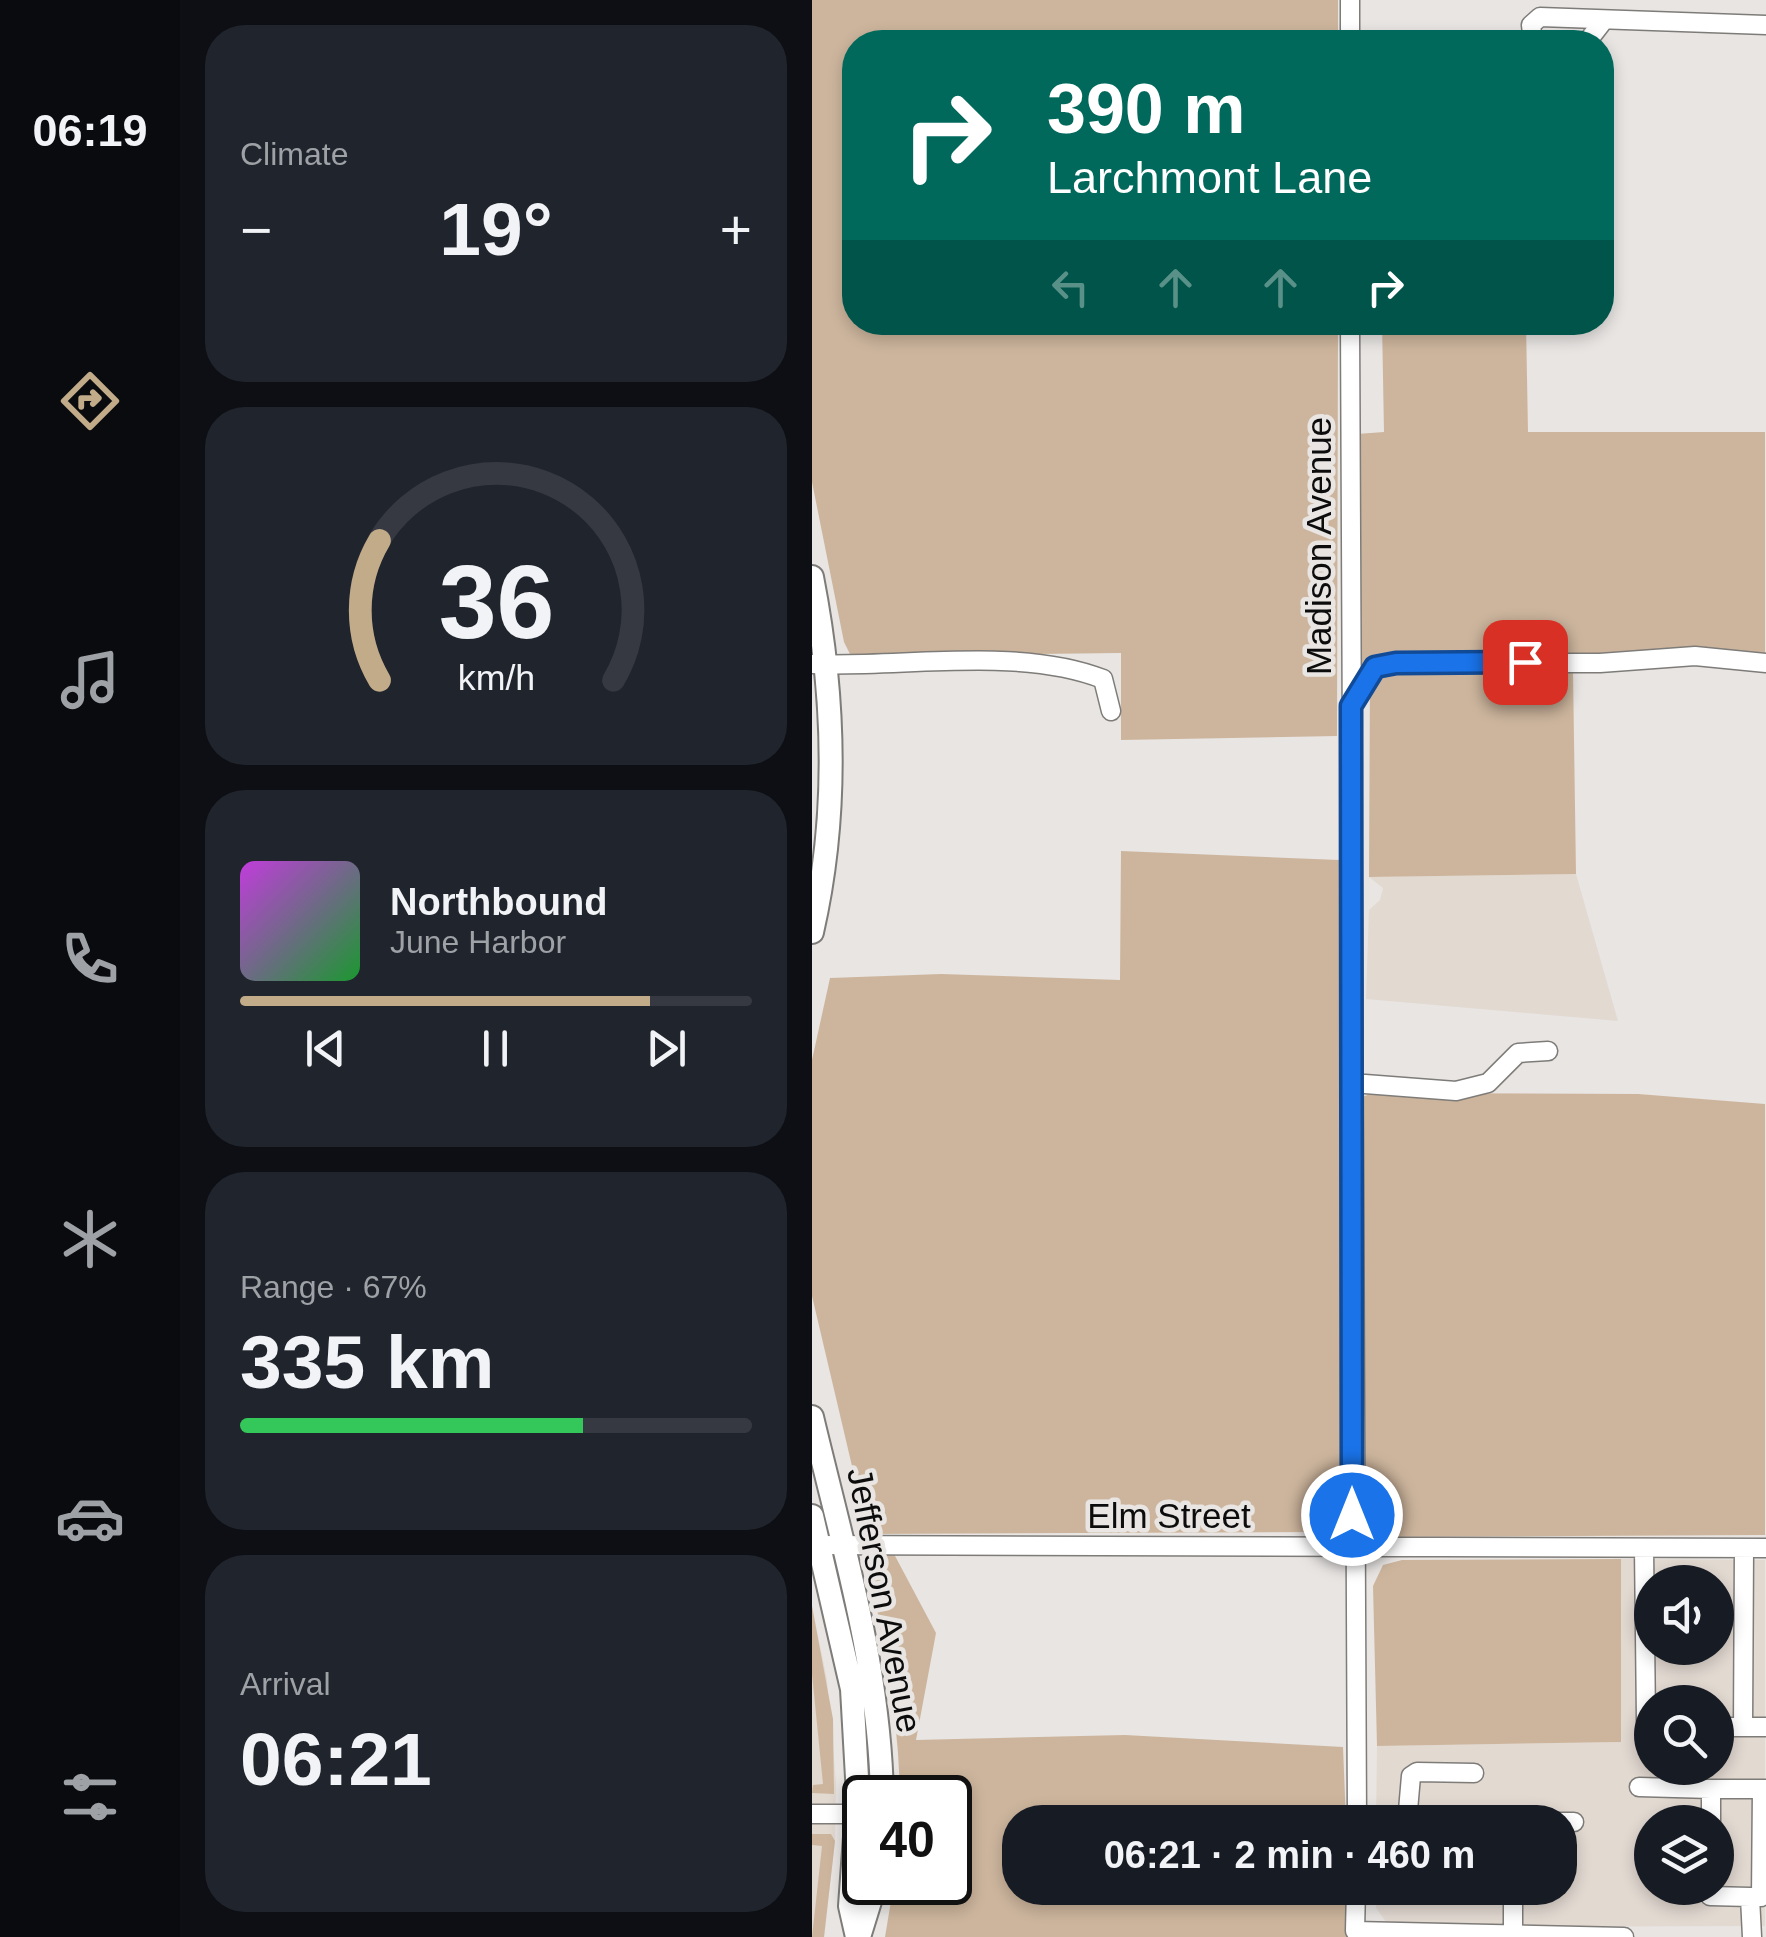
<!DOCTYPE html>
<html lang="en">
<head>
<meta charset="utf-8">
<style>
	body { margin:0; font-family:Arial,sans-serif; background:#20242c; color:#f1f3f6; height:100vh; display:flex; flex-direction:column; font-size:38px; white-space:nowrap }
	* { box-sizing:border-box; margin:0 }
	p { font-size:32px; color:#9ea1a6 }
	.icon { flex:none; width:55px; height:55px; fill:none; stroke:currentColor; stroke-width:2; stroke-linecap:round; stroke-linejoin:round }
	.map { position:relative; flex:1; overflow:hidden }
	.drawer { display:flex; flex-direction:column; gap:25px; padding:25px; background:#0d0f14; width:632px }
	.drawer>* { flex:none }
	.guide { position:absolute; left:30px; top:30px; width:772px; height:305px; border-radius:40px; box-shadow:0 5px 15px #0003; background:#00695c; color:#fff; overflow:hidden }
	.controls { position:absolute; left:822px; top:1565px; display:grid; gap:20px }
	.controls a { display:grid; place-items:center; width:100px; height:100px; border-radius:50%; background:#171b24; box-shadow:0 5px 15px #0003; font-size:50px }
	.speed { position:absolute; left:30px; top:1775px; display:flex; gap:20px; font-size:50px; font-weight:700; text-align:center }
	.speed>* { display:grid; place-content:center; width:130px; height:130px; border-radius:50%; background:#171b24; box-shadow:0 5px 15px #0003; line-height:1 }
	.speed .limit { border:5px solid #111; border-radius:15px; background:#fff; color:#111 }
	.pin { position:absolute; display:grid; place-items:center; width:85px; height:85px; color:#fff; margin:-42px; border-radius:20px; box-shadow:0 5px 15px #0006 }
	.me { position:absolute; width:110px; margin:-55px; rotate:0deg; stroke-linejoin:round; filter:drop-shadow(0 0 8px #0008) }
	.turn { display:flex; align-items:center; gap:35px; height:210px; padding:0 40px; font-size:45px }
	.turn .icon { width:130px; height:130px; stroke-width:2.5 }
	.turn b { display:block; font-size:70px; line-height:85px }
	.lanes { display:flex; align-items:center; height:95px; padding:0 40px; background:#0003; justify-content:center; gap:50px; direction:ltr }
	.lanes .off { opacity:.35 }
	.big { font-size:75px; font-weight:700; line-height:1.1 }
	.drawer .card { flex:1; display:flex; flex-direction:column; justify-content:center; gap:15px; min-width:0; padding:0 35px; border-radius:40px; background:#20242c }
	.drawer .dial { align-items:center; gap:0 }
	.dial svg { height:260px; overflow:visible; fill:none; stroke:#363941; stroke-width:7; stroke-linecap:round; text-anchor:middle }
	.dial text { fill:#f1f3f6; stroke:none }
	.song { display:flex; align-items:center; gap:30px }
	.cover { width:120px; height:120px; border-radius:15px; background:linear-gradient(135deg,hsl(290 70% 55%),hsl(130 70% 35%)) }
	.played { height:10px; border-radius:5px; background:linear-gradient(90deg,#c2ab89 80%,#363941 80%) }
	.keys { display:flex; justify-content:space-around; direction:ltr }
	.heat { display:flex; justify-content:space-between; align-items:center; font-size:55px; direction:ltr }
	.charge { height:15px; border-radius:8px; background:linear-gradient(90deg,#34c759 67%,#363941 0) }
	.trip { position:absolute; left:190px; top:1805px; width:575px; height:100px; border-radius:40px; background:#171b24; box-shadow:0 5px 15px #0003; font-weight:700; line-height:100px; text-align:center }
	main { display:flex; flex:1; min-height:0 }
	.dock { display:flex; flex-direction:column; width:180px; justify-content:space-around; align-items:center; background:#090b0e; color:#9ea1a6 }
	.dock .icon { width:70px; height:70px }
	.dock .selected { color:#c2ab89 }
	.dock b { font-size:45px; color:#f1f3f6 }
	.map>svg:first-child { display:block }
</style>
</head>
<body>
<main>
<nav class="dock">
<b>06:19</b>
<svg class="icon selected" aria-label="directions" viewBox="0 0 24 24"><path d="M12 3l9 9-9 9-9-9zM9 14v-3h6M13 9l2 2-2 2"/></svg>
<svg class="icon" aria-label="music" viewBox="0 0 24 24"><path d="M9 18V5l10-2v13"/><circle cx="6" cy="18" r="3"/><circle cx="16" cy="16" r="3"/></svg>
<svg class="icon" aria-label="phone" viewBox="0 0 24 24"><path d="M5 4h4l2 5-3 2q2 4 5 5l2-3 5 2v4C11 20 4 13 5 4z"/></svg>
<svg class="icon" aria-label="climate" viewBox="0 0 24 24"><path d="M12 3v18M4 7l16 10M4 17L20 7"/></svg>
<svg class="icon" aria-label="car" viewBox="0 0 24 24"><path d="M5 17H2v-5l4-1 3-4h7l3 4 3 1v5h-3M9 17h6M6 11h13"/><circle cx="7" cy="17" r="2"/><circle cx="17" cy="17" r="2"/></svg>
<svg class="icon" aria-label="filters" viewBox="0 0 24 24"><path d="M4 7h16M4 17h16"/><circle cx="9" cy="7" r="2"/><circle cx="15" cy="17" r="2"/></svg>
</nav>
<section class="drawer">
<div class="card"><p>Climate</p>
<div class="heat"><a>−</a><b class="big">19°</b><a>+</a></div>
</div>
<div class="card dial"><svg viewBox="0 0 100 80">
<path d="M14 69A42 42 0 1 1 86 69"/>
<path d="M14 69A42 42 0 0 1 14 26" stroke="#c2ab89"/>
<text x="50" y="56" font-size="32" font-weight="700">36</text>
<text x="50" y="72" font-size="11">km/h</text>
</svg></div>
<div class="card">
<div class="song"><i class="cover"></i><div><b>Northbound</b><p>June Harbor</p></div></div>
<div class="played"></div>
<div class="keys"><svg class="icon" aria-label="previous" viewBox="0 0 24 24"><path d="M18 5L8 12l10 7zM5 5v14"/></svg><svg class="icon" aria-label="pause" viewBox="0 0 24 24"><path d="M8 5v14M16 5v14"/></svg><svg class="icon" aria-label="next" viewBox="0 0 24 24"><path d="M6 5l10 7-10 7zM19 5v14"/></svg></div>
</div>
<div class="card"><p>Range · 67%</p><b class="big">335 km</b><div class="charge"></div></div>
<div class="card"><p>Arrival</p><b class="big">06:21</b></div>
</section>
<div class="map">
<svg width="954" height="1937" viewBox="0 0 954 1937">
	<rect width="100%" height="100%" fill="#e8e5e3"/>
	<path fill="#e2d9d1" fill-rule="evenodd" d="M764,874L806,1021L554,999L557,910L568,900L571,888L557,877Z
		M809,1559L953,1560V1926L583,1927L574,1922L564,1908L563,1888H748V1822H564L565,1746L809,1742ZM840,1582H905V1648H840ZM840,1702H905V1768H840ZM840,1822H905V1888H840Z
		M0,1606L15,1680L24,1783L23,1841L12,1937H0Z"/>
	<path fill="#cdb59d" d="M0,0H526V42H42V322L526,323L525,736L309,740V653L39,656L32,642L0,482Z
		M570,322L714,323L716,432H953V671L853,664L761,672L764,874L557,877L558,680L547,662L545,434L572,432Z
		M309,851L527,860L533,1513L523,1526L505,1532L56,1534L0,1296V1060L18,978L129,974L308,980Z
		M561,1093L826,1094L953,1104V1535L562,1537L552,1529L550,1097Z
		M82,1554L124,1633L104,1740L313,1735L531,1747L534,1822H208V1888H535V1937H73L82,1883L138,1882V1798L88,1797C87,1718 72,1643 56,1565L64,1557Z
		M809,1559V1742L565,1746L561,1586L571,1565L590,1560Z
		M0,1606L21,1719L22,1794L0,1793L1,1785L11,1784L0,1674Z
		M0,1834H19L23,1841L12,1937H0L10,1846L0,1845Z"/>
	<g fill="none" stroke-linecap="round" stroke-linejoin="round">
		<g stroke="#7e7c79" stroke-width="21">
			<path id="minor" d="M538,0V42
				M721,42L719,25L728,17L954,25
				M775,42L792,20
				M538,322L545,1822
				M0,664C90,668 207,646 291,679L299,711
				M539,705L563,667L584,663H788L883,656L954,663
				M540,1083L644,1091L676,1083L706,1053L736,1051
				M0,1545L954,1548
				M832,1548L834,1721L840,1726
				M905,1727H954
				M931,1727L932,1548
				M827,1787L899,1789V1822
				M899,1789H954
				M0,1814H46
				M595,1822L599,1776L605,1772L662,1773
				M724,1822H762
				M544,1888L543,1931L812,1937
				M898,1888V1896L938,1897L940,1937
				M938,1897H949L950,1789
				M701,1937V1888"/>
		</g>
		<g stroke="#7e7c79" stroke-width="26">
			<path id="major" d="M0,577C23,695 27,814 0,932
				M0,1417C30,1543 68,1667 70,1798
				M0,1516L40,1689L46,1795L38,1906L45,1937
				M47,1937L64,1882"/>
		</g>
		<use href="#minor" stroke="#fff" stroke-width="18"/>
		<use href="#major" stroke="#fff" stroke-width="22"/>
	</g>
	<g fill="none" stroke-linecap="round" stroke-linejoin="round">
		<g stroke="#114b97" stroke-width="25">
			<path id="route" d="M540,1515L539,706L563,667L584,663L713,662"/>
		</g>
		<use href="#route" stroke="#1a73e8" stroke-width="18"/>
	</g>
	<g text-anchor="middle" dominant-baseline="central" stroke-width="9" stroke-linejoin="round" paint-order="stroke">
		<g font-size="35" fill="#0d0c0c" stroke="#e8e5e3">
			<text transform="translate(506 546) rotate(-90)">Madison Avenue</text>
			<text x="357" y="1515">Elm Street</text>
			<text transform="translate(73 1600) rotate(79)">Jefferson Avenue</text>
		</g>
	</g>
</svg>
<div class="controls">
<a><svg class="icon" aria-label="sound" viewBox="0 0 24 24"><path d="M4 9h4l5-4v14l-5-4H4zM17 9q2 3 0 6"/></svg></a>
<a><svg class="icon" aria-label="search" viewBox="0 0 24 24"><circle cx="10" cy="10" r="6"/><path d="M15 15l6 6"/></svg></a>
<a><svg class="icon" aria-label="layers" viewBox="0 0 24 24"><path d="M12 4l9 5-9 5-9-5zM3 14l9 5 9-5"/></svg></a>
</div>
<div class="speed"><div class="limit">40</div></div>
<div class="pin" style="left:713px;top:662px;background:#d93025"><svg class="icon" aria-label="arrive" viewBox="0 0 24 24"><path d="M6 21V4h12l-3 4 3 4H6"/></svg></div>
<svg class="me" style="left:540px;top:1515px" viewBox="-20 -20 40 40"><circle r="17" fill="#1a73e8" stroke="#fff" stroke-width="3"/><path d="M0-11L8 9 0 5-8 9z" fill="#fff"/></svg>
<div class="trip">06:21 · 2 min · 460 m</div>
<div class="guide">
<div class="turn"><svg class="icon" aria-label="right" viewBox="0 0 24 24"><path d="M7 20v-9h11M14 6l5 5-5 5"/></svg><div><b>390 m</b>Larchmont Lane</div></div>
<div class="lanes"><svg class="icon off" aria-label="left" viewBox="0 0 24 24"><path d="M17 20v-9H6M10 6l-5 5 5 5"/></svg><svg class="icon off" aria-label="ahead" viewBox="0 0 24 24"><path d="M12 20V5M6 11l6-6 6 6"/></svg><svg class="icon off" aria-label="ahead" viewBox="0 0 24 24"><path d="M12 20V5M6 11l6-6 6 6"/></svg><svg class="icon" aria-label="right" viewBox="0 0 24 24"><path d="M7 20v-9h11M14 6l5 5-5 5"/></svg></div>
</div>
</div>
</main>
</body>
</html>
